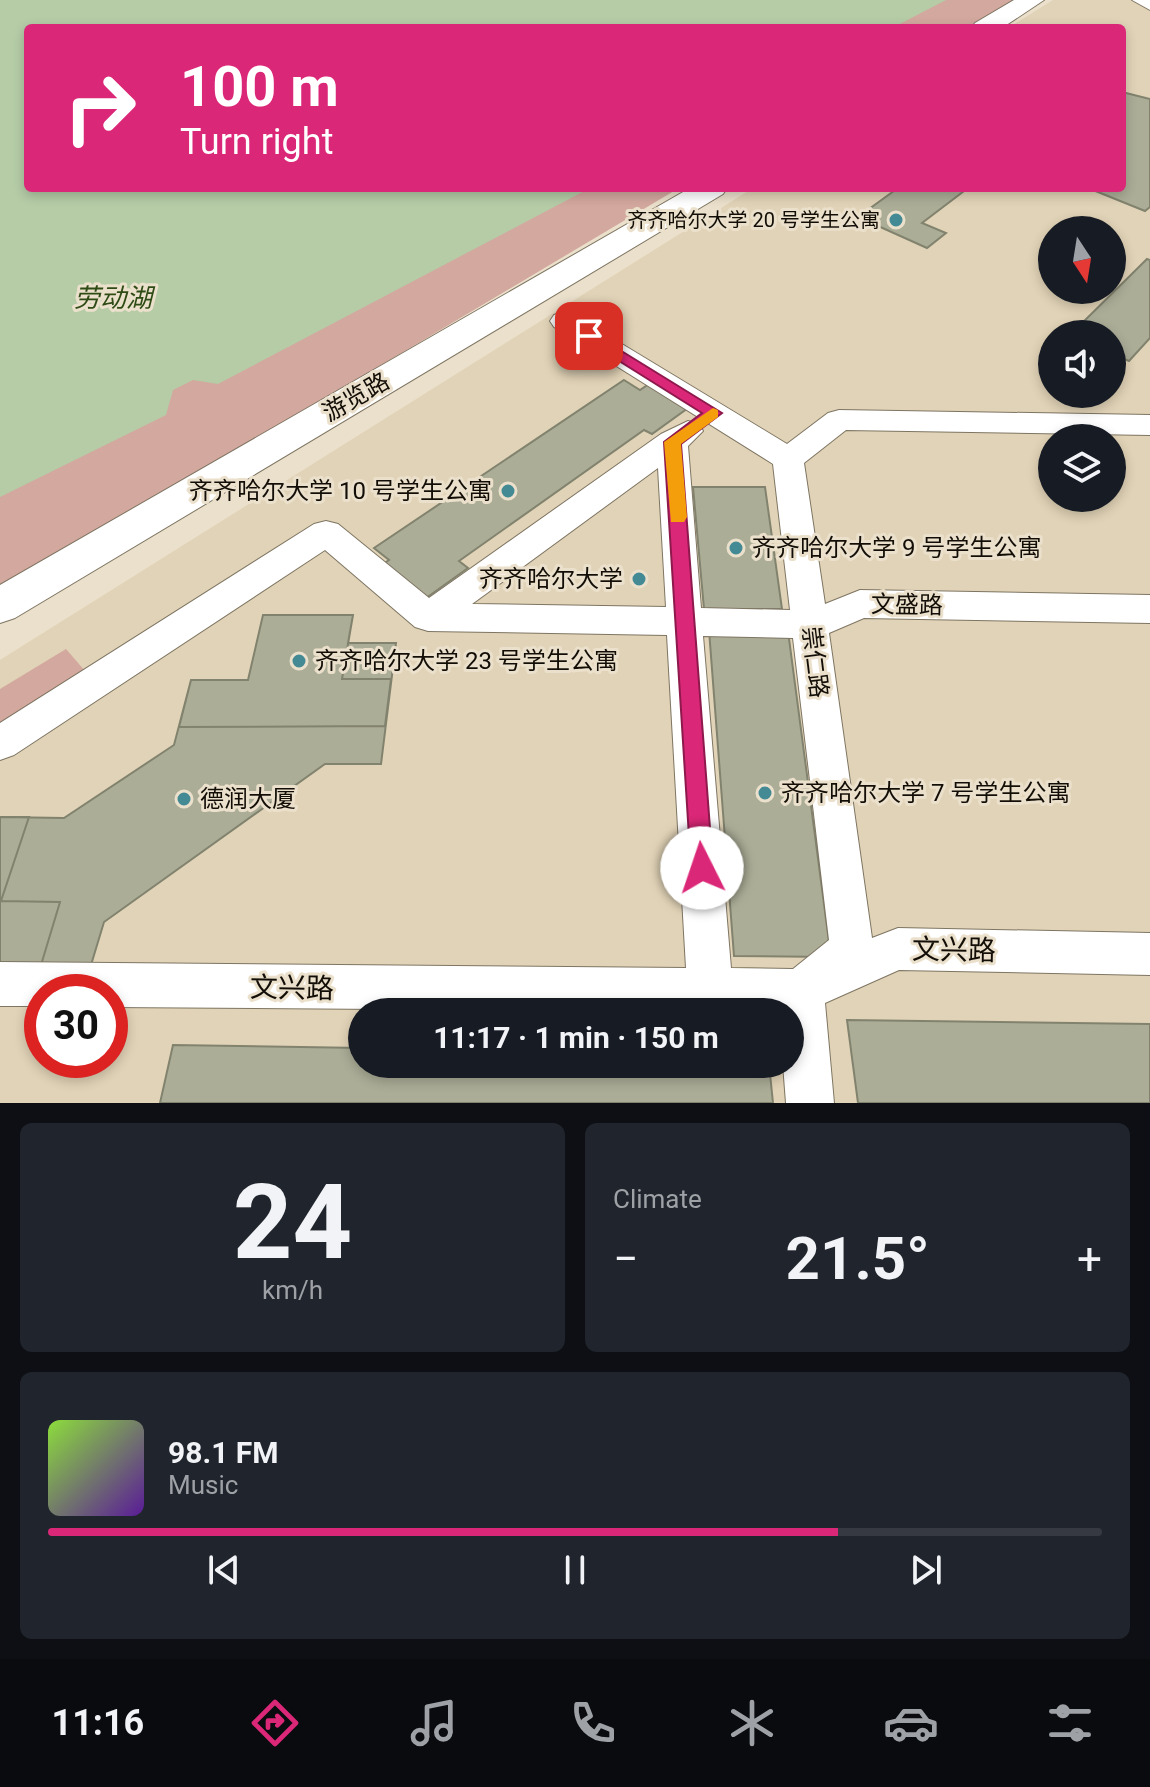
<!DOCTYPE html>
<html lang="en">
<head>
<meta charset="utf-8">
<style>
	body { margin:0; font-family:Roboto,"Noto Sans SC",sans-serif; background:#20242c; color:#f1f3f6; height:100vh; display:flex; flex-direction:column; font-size:30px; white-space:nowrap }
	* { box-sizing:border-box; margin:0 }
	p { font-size:26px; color:#9ea1a6 }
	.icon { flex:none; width:44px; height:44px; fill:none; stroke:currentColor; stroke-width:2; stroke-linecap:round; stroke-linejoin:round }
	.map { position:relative; height:1103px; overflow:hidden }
	.side { display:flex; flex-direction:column; gap:20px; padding:20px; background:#0d0f14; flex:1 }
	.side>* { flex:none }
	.top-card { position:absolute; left:24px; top:24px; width:1102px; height:168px; border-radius:8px; box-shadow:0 4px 12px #0003; background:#db2777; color:#fff; overflow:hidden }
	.needle { width:52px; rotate:168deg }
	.fabs { position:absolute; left:1038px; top:216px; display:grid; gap:16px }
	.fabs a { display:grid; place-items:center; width:88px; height:88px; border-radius:50%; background:#171b24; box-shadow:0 4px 12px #0003; font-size:40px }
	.speed { position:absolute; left:24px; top:974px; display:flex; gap:16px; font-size:40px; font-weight:700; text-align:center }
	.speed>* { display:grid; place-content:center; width:104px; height:104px; border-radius:50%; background:#171b24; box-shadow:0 4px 12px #0003; line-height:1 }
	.speed .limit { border:12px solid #d22; background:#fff; color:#111 }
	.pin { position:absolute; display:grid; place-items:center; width:68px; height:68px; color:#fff; margin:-34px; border-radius:16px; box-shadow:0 4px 12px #0006 }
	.me { position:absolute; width:88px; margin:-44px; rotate:356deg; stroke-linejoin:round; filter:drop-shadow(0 0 6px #0008) }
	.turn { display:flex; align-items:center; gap:28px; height:168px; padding:0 24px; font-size:36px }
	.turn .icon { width:104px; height:104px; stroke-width:2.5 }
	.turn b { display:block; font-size:56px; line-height:68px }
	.big { font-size:60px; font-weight:700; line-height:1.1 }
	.side .widget { flex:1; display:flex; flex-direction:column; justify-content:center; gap:12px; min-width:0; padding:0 28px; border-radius:12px; background:#20242c }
	.side .dial { align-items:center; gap:0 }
	.dial b { font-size:104px; line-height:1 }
	.song { display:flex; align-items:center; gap:24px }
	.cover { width:96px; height:96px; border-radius:12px; background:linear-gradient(135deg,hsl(90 70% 55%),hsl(270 70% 35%)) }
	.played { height:8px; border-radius:4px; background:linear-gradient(90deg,#db2777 75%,#363941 75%) }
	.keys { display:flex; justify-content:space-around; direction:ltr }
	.heat { display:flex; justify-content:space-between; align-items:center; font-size:44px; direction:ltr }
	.side .tiles { flex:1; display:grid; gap:20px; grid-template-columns:1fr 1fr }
	.widget:last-child { grid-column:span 2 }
	.trip { position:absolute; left:348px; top:998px; width:456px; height:80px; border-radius:40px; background:#171b24; box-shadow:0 4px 12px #0003; font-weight:700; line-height:80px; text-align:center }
	.tab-bar { display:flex; height:128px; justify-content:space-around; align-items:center; background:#090b0e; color:#9ea1a6 }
	.tab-bar .icon { width:56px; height:56px }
	.tab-bar .selected { color:#db2777 }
	.tab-bar b { font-size:36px; color:#f1f3f6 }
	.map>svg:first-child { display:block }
</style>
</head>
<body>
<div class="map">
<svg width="1150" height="1103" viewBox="0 0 1150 1103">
	<rect width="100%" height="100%" fill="#ebe0cb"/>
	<path fill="#e1d3b7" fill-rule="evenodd" d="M1053,0H1150V1103H0V660L753,188H1122V28H1008ZM1052,230H1112V290H1052ZM1052,334H1112V394H1052ZM1052,438H1112V498H1052ZM42,992H110V1060H42ZM362,1012H790V1064H362Z"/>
	<path fill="#d3a89e" d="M0,0H1018L967,28H28V188H679L0,592Z
		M66,649L92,679L0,735V689Z"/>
	<path fill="#b5cca7" d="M0,0H946L892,28H28V188H590L218,384L193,380L173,390L166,415L0,497Z"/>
	<path fill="#acad97" stroke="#82836e" stroke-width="2" d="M1122,92L1150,99V207L1145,211L1088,188H1122Z
		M898,188H968L922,223L946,233L927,248L858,217Z
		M1147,259L1150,260V338L1129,361L1112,354V334H1071Z
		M624,380L640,390L649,384L688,408L652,434L644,430L459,561L468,568L422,601L380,566L389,560L374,548Z
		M693,487H765L782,609H704Z
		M263,615H353L342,679H391L385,726L179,727L191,680H248Z
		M263,615H353L348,643H396L381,764H325L104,922L91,965H0V817L64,818L174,745L191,680H248Z
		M709,630L788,631L831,957L734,956Z
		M0,817H29L1,901L60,902L41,965H0Z
		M847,1020L1150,1024V1103H858Z
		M173,1045L362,1048V1064H769L773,1103H160Z"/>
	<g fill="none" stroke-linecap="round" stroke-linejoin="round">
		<g stroke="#7e7562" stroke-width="2">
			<path id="minor" d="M1132,0H1150V10Z
				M564,312L574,315L787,444L828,413L839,410L1150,415V435L846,430L804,463L825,604L860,590L1150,595V623L864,618L829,633L872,938L898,928L1150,933V975L899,970L825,1003L834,1103H786L783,1064H790V1012L110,1007V992H42V1006H0V962L686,968L667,635L428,631L415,627L325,550L14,755L0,760V723L314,524L326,521L338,524L429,598L661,434L688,421L699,424L703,431L688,446L701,608L790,610L773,464L554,327L550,321L554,315ZM658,468L666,607L472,604ZM703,636L793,638L829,940L793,969L731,968Z"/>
		</g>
		<g stroke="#7e7562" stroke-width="2">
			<path id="tertiary" d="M1014,0H1044L1002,28H971L975,23Z
				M690,188H727L723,194L15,618L0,623V585Z"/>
		</g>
		<use href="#minor" fill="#fff" fill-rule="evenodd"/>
		<use href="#tertiary" fill="#fff" fill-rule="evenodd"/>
	</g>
	<path fill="#db2777" stroke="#8e194d" stroke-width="2" d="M589,331L722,413L681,444L713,868L710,875L702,878L694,875L691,868L664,442L702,413L584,339V333Z"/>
	<path fill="#f59e0b" d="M713,408L718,410V417L681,444L687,517L684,522H671L664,442Z"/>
	<g fill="#448a94" stroke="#ebe0cb" stroke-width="3">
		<circle cx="896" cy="220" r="8"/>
		<circle cx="508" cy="491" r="8"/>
		<circle cx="736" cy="548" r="8"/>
		<circle cx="639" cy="579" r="8"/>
		<circle cx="299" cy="661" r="8"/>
		<circle cx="765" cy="793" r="8"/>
		<circle cx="184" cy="799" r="8"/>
	</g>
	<g text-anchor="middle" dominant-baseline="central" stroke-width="6" stroke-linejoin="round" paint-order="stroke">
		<g font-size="20" fill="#120e07" stroke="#ebe0cb" text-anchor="end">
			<text x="880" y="220">齐齐哈尔大学 20 号学生公寓</text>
		</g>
		<g font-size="24" fill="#120e07" stroke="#ebe0cb">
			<text transform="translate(356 397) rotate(-30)">游览路</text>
			<text transform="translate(907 605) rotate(1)">文盛路</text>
			<text transform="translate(815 662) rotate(83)">崇仁路</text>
		</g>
		<g font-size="24" fill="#120e07" stroke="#ebe0cb" text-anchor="start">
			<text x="492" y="491" text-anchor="end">齐齐哈尔大学 10 号学生公寓</text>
			<text x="752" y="548">齐齐哈尔大学 9 号学生公寓</text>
			<text x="623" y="579" text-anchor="end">齐齐哈尔大学</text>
			<text x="315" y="661">齐齐哈尔大学 23 号学生公寓</text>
			<text x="781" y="793">齐齐哈尔大学 7 号学生公寓</text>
			<text x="200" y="799">德润大厦</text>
		</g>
		<g font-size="26" font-style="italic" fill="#2e4b15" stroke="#ebe0cb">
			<text x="113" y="298">劳动湖</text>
		</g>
		<g font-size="28" fill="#120e07" stroke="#ebe0cb">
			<text transform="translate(954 950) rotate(1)">文兴路</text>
			<text transform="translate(292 988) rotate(1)">文兴路</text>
		</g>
	</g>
</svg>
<div class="fabs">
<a><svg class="needle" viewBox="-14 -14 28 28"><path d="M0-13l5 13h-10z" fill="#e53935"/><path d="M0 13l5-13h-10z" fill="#9ea1a6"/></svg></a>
<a><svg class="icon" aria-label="sound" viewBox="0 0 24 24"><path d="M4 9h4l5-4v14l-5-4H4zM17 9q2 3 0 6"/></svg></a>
<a><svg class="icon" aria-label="layers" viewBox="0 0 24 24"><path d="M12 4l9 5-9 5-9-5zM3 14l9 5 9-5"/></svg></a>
</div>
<div class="speed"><div class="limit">30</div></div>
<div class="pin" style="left:589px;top:336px;background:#d93025"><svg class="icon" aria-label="arrive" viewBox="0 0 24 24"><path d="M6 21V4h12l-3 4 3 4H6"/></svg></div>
<svg class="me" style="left:702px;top:868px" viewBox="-20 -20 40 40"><circle r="19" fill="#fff"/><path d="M0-13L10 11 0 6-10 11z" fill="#db2777"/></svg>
<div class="trip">11:17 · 1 min · 150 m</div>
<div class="top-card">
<div class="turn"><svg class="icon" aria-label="right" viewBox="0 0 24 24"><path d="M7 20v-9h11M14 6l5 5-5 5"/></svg><div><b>100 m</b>Turn right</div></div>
</div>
</div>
<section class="side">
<div class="tiles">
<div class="widget dial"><b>24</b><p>km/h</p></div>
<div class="widget"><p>Climate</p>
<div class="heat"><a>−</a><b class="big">21.5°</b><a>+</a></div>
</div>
<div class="widget">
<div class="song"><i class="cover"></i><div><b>98.1 FM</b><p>Music</p></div></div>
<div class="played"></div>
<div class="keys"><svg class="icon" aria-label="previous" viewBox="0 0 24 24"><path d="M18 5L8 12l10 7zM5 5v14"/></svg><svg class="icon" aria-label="pause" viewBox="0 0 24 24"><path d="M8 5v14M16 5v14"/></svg><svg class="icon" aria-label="next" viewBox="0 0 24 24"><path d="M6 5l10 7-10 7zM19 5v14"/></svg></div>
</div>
</div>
</section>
<nav class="tab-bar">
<b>11:16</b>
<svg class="icon selected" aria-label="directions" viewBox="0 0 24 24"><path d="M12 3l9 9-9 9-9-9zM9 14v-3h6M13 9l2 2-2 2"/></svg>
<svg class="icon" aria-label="music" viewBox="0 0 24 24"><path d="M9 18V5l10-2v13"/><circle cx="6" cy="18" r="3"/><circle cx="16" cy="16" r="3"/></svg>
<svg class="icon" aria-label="phone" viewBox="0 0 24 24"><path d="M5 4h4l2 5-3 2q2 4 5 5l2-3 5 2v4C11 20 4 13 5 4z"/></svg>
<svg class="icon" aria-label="climate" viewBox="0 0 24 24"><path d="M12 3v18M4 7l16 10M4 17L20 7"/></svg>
<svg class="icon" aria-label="car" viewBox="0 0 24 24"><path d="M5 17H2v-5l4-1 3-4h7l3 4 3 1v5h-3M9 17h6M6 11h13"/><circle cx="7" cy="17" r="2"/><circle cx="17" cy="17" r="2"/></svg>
<svg class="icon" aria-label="filters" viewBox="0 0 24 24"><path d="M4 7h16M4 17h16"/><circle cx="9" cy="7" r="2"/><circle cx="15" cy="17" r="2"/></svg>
</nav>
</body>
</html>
